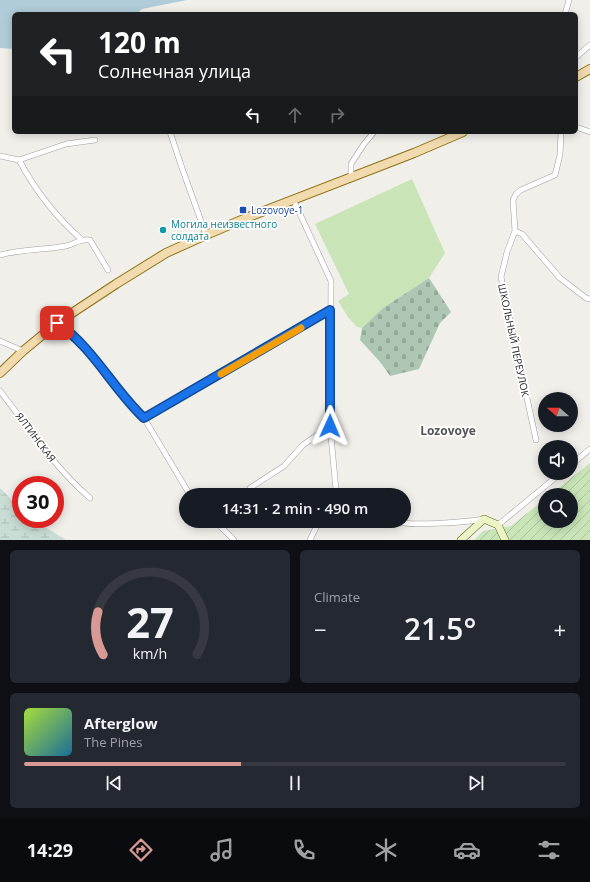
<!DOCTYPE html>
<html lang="en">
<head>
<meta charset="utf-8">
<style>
	body { margin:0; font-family:"Open Sans",sans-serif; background:#242831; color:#f1f3f6; height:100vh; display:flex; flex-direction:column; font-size:15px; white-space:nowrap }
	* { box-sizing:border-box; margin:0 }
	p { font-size:13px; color:#9ea1a6 }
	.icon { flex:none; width:22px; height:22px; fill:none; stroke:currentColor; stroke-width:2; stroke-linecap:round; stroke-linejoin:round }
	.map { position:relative; height:540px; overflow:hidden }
	.panel { display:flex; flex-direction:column; gap:10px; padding:10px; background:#0d0f14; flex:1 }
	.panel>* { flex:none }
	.banner { position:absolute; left:12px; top:12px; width:566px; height:122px; border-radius:6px; box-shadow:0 2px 10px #0003; background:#202124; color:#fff; overflow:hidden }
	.needle { width:26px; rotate:291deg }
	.buttons { position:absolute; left:538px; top:392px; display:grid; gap:8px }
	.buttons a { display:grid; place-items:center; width:40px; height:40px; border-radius:50%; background:#171b24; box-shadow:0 2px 10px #0003; font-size:20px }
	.speed { position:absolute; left:12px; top:476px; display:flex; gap:8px; font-size:20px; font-weight:700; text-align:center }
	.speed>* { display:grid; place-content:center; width:52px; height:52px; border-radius:50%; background:#171b24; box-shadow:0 2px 10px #0003; line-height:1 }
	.speed .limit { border:6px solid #d22; background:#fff; color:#111 }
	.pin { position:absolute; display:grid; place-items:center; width:34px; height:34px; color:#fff; margin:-17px; border-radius:8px; box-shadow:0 2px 6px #0006 }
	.me { position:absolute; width:44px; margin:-22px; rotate:1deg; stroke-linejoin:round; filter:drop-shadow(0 0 3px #0008) }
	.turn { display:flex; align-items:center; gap:14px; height:84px; padding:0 20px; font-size:18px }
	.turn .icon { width:52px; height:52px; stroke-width:2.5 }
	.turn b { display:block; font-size:28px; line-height:34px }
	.lanes { display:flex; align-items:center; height:38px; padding:0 20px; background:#0003; justify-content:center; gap:20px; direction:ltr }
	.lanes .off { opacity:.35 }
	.big { font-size:30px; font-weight:600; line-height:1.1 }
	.panel .widget { flex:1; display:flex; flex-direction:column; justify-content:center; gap:6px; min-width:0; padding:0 14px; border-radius:6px; background:#242831 }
	.panel .dial { align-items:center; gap:0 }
	.dial svg { height:104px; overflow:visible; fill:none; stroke:#363941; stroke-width:7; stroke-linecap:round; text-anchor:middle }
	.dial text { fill:#f1f3f6; stroke:none }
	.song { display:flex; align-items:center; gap:12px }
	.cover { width:48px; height:48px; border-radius:6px; background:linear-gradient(135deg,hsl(80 70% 55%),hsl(200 70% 35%)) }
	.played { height:4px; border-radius:2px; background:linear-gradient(90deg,#d89893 40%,#363941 40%) }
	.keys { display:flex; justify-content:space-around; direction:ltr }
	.heat { display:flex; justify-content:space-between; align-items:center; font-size:22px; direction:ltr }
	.panel .tiles { flex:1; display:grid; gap:10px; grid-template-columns:1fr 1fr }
	.widget:last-child { grid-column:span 2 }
	.trip { position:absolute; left:179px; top:488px; width:232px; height:40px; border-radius:20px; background:#171b24; box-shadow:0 2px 10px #0003; font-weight:600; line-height:40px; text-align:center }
	.dock { display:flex; height:64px; justify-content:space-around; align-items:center; background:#090b0e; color:#9ea1a6 }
	.dock .icon { width:28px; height:28px }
	.dock .selected { color:#d89893 }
	.dock b { font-size:18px; color:#f1f3f6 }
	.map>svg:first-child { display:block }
</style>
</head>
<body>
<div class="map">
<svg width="590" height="540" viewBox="0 0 590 540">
	<defs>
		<pattern id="wetland-marsh" width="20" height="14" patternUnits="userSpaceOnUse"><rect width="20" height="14" fill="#c9ddd5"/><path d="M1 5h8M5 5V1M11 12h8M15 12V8" fill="none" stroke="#acbdb7"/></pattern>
		<pattern id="cemetery-stones" width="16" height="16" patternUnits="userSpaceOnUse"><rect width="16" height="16" fill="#aec7b4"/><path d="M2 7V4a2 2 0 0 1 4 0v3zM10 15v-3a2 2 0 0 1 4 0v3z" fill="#95ab9a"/></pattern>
		<pattern id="garden-furrows" width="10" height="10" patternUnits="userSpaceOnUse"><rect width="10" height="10" fill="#c9e4b7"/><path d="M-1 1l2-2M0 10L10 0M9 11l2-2" fill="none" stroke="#acc39d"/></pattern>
	</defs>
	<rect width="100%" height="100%" fill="#f1efea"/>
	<path fill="#c9e4b7" d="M412,179L445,253L429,278L383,308L362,328L357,327L348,317L338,301L349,294L315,224Z"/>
	<path fill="url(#wetland-marsh)" d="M0,488L21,509V519H32L66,540H0Z"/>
	<path fill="url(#cemetery-stones)" d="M429,278L451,312L440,323L419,369L390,376L381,363L360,340L362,328L383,308Z"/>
	<path fill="url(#garden-furrows)" d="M590,463V540H474L483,531L511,526L545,499V521H571V495H550Z"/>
	<path fill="#b0ccd8" d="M0,0H187L142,9L136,14H14V49L0,48Z"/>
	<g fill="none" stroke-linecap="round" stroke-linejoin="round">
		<g stroke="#9f9f9f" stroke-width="6">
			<path id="minor" d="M565,14L569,0
				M576,57L590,45
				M576,127L590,132
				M170,132L182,168L206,235
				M0,156L19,160L66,144L95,140
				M19,160C35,190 57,218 82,240
				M351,177V164L364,144L374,132
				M293,199L331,281L330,426L336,490L343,495
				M515,231L522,234L560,278L586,298L590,299
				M0,255C22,249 44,250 66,246C75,244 81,238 90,240L108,270
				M57,323C93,347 113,389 144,418L190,495
				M0,341L23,351
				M0,391C29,428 54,467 90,498
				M144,418L331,311
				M536,440L501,277L507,252L515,231L513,200L516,194L521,190L555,175L560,155L561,132
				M571,465L590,449
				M250,488L284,466L303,445L330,426
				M333,495L336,490
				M215,521L234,540
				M394,521C408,527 466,522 484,519
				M498,525L561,473
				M310,540L319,521"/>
		</g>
		<g stroke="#5c6e13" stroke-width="8">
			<path id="secondary" d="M461,540L484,519L498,525L505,540"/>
		</g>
		<g stroke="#8c6f13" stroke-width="10">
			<path id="primary" d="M576,77L590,69
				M0,373L23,351L57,323L116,284L166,253L206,235L246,218L414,153L463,132"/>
		</g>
		<use href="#minor" stroke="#fff" stroke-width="5"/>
		<use href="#secondary" stroke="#ecf3c6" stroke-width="7"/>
		<use href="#primary" stroke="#f1daae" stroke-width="8"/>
	</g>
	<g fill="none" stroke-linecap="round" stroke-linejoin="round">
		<g stroke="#114b97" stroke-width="10">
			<path id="route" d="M57,323C93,347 113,389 144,418L330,310V426"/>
		</g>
		<use href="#route" stroke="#1a73e8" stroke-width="7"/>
		<path stroke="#f59e0b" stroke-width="7" d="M221,374L301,328"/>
	</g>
	<rect fill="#1a4fb4" stroke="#fff" stroke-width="1.5" x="239" y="206" width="8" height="8" rx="2"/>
	<circle fill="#0f9aa8" stroke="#fff" stroke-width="1.5" cx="163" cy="230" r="4"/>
	<g text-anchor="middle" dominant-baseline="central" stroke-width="3.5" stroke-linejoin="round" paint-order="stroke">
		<g font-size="10" fill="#164399" stroke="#fff" text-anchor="start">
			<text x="251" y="210">Lozovoye-1</text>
		</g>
		<g font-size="10" fill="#0d838f" stroke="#fff" text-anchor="start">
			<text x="171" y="224">Могила неизвестного<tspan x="171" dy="12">солдата</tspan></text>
		</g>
		<g font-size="10" fill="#222" stroke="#fff">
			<text transform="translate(514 340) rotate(78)">ШКОЛЬНЫЙ ПЕРЕУЛОК</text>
			<text transform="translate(36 437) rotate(53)">ЯЛТИНСКАЯ</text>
		</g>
		<g font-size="12" font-weight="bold" fill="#555" stroke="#fff">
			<text x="448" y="430">Lozovoye</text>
		</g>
	</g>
</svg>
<div class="buttons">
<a><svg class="needle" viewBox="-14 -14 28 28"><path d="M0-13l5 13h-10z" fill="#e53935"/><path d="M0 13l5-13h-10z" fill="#9ea1a6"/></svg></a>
<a><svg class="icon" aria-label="sound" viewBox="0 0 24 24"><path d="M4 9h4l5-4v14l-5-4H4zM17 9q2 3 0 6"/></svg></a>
<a><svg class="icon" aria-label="search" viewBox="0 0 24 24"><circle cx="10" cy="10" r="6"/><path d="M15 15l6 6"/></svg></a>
</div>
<div class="speed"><div class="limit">30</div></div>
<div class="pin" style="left:57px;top:323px;background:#d93025"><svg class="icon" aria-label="arrive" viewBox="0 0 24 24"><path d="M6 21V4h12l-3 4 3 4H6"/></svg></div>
<svg class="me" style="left:330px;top:426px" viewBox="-20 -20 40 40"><path d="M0-17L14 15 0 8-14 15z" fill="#1a73e8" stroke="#fff" stroke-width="4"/></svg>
<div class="trip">14:31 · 2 min · 490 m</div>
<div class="banner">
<div class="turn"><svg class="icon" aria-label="left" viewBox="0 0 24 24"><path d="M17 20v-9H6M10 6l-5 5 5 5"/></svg><div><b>120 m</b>Солнечная улица</div></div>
<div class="lanes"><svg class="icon" aria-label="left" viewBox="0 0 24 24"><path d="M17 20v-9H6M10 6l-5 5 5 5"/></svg><svg class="icon off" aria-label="ahead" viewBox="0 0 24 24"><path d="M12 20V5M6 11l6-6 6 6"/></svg><svg class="icon off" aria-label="right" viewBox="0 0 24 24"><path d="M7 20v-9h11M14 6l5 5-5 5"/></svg></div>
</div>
</div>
<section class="panel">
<div class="tiles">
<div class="widget dial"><svg viewBox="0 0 100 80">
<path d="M14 69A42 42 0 1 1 86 69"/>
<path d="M14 69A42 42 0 0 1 10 36" stroke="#d89893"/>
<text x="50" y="56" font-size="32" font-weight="700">27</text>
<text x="50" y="72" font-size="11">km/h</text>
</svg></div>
<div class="widget"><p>Climate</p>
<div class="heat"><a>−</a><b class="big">21.5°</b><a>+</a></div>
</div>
<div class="widget">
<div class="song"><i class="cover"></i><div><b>Afterglow</b><p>The Pines</p></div></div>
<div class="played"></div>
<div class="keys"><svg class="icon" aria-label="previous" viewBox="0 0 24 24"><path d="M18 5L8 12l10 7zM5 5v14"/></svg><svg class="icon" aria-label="pause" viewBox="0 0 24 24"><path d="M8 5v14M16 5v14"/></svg><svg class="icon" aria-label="next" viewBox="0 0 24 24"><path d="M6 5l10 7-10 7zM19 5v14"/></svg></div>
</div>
</div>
</section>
<nav class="dock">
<b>14:29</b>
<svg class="icon selected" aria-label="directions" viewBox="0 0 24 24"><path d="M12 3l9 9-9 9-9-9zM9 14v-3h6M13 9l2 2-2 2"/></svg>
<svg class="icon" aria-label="music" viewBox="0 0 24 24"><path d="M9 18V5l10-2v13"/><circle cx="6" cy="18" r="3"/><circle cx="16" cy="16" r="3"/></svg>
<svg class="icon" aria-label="phone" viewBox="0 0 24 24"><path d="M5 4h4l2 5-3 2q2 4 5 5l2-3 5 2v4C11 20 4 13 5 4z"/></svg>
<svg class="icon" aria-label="climate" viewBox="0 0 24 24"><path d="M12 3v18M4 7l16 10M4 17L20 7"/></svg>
<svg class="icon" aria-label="car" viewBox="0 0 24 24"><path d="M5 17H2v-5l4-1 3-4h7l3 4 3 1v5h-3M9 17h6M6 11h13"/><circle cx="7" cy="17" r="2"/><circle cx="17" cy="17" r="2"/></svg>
<svg class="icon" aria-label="filters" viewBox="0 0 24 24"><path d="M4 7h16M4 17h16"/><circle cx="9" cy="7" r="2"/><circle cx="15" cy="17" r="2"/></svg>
</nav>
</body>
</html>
